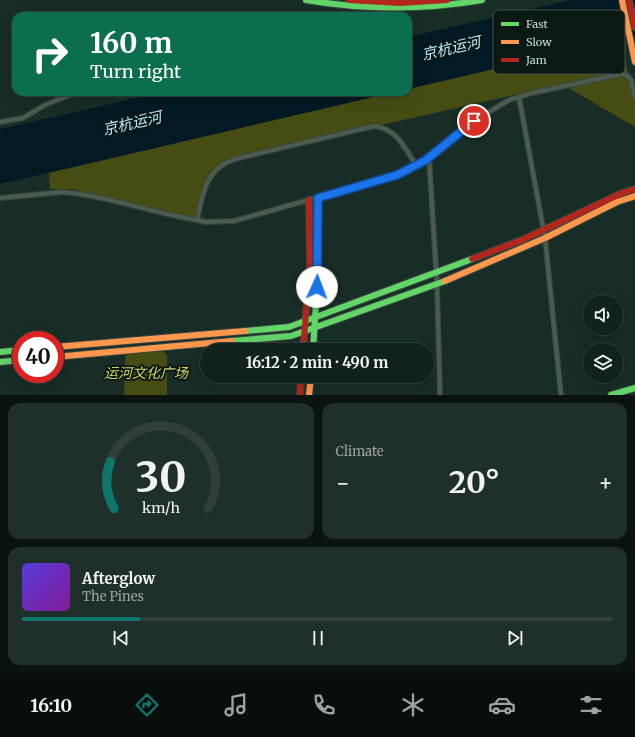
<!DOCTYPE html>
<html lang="en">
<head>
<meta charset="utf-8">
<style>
	body { margin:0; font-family:Merriweather,"Noto Sans SC",serif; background:#1f2f29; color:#f1f3f6; height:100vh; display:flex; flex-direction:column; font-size:15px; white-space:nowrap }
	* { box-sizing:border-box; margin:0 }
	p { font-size:13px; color:#9ca4a3 }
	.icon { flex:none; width:22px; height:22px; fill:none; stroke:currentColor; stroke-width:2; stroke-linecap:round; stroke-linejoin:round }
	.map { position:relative; height:395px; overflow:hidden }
	.panel { display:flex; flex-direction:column; gap:8px; padding:8px; background:#0a130f; flex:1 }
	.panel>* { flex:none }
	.guide { position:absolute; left:12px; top:12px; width:400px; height:84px; border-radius:12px; box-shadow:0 4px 16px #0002,0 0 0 1px #313f3b; background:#0b6e4f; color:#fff; overflow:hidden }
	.controls { position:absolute; left:583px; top:295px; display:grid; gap:8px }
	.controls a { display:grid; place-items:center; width:40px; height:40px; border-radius:50%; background:#12221c; box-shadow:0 4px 16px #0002,0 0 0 1px #313f3b; font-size:20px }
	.speed { position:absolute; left:12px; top:331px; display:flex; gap:8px; font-size:20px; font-weight:700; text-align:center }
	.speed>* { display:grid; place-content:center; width:52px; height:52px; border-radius:50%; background:#12221c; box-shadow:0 4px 16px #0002,0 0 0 1px #313f3b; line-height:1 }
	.speed .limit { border:6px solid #d22; background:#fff; color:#111 }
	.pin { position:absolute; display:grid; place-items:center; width:34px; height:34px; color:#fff; margin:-17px; border:2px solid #fff; border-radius:50%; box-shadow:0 1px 4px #0007 }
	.me { position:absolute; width:44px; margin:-22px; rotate:2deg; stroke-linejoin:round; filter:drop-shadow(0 0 3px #0008) }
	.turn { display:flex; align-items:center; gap:14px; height:84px; padding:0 12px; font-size:18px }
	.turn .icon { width:52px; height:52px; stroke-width:2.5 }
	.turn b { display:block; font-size:28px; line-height:34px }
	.big { font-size:30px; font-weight:700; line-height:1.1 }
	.panel .tile { flex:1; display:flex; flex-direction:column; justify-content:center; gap:6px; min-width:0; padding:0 14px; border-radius:12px; background:#1f2f29 }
	.panel .dial { align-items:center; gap:0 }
	.dial svg { height:104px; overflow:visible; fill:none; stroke:#313f3b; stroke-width:7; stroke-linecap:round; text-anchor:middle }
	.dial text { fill:#f1f3f6; stroke:none }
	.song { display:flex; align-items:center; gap:12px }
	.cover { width:48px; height:48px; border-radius:6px; background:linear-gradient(135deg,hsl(250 70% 55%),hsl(290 70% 35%)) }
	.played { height:4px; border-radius:2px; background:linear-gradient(90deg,#0f766e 20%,#313f3b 20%) }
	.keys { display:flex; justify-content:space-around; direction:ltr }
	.heat { display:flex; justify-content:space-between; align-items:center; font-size:22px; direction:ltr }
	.panel .tiles { flex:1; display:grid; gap:8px; grid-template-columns:1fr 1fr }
	.tile:last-child { grid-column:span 2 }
	.trip { position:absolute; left:200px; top:343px; width:234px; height:40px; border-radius:20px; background:#12221c; box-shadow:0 4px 16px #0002,0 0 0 1px #313f3b; font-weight:700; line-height:40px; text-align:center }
	.dock { display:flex; height:64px; justify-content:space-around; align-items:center; background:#070e0b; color:#9ca4a3 }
	.dock .icon { width:28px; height:28px }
	.dock .on { color:#0f766e }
	.dock b { font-size:18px; color:#f1f3f6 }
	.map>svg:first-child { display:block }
</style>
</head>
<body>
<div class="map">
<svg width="635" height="395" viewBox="0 0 635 395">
	<rect width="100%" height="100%" fill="#182d26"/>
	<path fill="#474c13" d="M620,39L635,101V127L562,84L228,160L217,168L212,170L205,181L196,218L177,215L72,189H50L49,173L394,92H408V89Z
		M146,351C153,351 162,349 167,355V395H124L125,358L127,354L132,352Z"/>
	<path fill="#021a24" d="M571,0H635V36L408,89V37Z
		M163,92H395L0,184V129Z"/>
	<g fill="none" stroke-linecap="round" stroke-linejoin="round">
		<g stroke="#364741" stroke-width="6">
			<path id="street" d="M519,97L545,238L561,395
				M0,122L23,118L45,105L67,96L80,92
				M429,158L437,284L440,395
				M0,198L63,192C109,196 152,213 197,220C203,193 205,169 235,159L374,126C397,129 404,147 416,165L426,160L474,121L509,100L532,93L621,74L628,76L631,80L635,98
				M197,220L206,222L234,221L386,178L397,175L416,165"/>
		</g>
		<g stroke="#364741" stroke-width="8">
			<path id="fast" d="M306,0C365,10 423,10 482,0
				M245,331L289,327L472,259
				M232,341L291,336L445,281
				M313,350L318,271V197
				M0,352L21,350
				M0,362L21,360
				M611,395L635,388"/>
		</g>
		<g stroke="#364741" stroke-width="8">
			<path id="slow" d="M622,0L635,62
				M445,281L545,238L617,202L635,196
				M55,347L245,331
				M55,357L232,341
				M309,395L311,376"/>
		</g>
		<g stroke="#364741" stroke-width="8">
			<path id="jam" d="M349,0L400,3L447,0
				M629,0L635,27
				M472,259L522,240L622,193L635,189
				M303,350L310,264L309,200
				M300,395L301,376"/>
		</g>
		<use href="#street" stroke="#4d5b4d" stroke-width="4"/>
		<use href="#fast" stroke="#63d668" stroke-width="6"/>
		<use href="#slow" stroke="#ff974d" stroke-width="6"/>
		<use href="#jam" stroke="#b3261e" stroke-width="6"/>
	</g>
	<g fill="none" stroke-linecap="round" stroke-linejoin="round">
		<g stroke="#114b97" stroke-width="10">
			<path id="route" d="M317,287L318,198L397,175L426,160L474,121"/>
		</g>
		<use href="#route" stroke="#1a73e8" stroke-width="7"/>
	</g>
	<g text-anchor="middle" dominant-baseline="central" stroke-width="4" stroke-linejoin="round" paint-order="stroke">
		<g font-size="14" font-style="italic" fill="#cfd564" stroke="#0a1914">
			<text x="146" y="373">运河文化广场</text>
		</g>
		<g font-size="15" font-style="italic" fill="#bbe8fe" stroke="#0a1914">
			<text transform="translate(451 48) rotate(-13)">京杭运河</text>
			<text transform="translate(132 123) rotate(-13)">京杭运河</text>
		</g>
	</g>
	<rect x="493" y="10" width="132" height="64" rx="6" fill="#0a1914" stroke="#43534d" stroke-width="1"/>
	<rect x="501" y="22" width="18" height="4" fill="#63d668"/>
	<rect x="501" y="40" width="18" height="4" fill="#ff974d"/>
	<rect x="501" y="58" width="18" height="4" fill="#b3261e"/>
	<g font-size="11" fill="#c7dbd3">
		<text x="526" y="28">Fast</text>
		<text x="526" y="46">Slow</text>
		<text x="526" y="64">Jam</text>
	</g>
</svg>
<div class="controls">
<a><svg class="icon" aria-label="sound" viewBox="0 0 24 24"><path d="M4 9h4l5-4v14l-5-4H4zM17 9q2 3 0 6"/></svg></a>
<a><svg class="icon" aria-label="layers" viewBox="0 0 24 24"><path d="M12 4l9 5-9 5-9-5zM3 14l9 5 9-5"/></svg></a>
</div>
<div class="speed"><div class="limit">40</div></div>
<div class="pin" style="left:474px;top:121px;background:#d93025"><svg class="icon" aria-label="arrive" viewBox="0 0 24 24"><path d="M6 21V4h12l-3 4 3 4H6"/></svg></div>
<svg class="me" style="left:317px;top:287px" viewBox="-20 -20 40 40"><circle r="19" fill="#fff"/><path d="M0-13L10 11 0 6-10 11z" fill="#1a73e8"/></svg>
<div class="trip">16:12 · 2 min · 490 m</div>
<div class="guide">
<div class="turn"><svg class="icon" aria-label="right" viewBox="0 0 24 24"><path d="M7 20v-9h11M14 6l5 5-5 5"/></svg><div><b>160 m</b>Turn right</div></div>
</div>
</div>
<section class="panel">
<div class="tiles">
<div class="tile dial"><svg viewBox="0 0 100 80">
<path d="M14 69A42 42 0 1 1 86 69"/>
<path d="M14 69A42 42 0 0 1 11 33" stroke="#0f766e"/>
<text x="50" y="56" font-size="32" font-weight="700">30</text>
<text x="50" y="72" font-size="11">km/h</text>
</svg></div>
<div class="tile"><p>Climate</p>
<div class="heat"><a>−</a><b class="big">20°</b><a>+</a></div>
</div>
<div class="tile">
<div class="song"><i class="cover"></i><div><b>Afterglow</b><p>The Pines</p></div></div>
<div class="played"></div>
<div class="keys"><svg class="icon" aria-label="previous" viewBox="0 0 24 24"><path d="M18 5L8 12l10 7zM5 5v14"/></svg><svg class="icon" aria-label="pause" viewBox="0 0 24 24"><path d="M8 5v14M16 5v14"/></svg><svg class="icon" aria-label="next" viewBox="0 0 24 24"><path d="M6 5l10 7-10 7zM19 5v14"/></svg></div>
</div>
</div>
</section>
<nav class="dock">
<b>16:10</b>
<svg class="icon on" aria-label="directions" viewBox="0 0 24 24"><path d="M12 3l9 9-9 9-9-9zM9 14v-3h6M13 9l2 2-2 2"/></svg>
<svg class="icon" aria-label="music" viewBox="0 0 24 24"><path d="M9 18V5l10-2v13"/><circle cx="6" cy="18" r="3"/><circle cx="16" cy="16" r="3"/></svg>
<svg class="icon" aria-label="phone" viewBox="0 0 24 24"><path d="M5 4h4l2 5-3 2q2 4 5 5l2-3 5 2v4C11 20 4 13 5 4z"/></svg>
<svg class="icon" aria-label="climate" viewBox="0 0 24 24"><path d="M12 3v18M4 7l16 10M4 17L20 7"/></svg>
<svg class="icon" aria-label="car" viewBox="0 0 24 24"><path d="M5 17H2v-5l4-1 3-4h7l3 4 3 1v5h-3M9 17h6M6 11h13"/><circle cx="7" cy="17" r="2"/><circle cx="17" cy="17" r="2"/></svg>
<svg class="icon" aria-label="filters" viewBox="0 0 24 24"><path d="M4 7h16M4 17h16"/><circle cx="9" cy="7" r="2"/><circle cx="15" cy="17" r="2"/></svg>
</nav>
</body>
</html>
